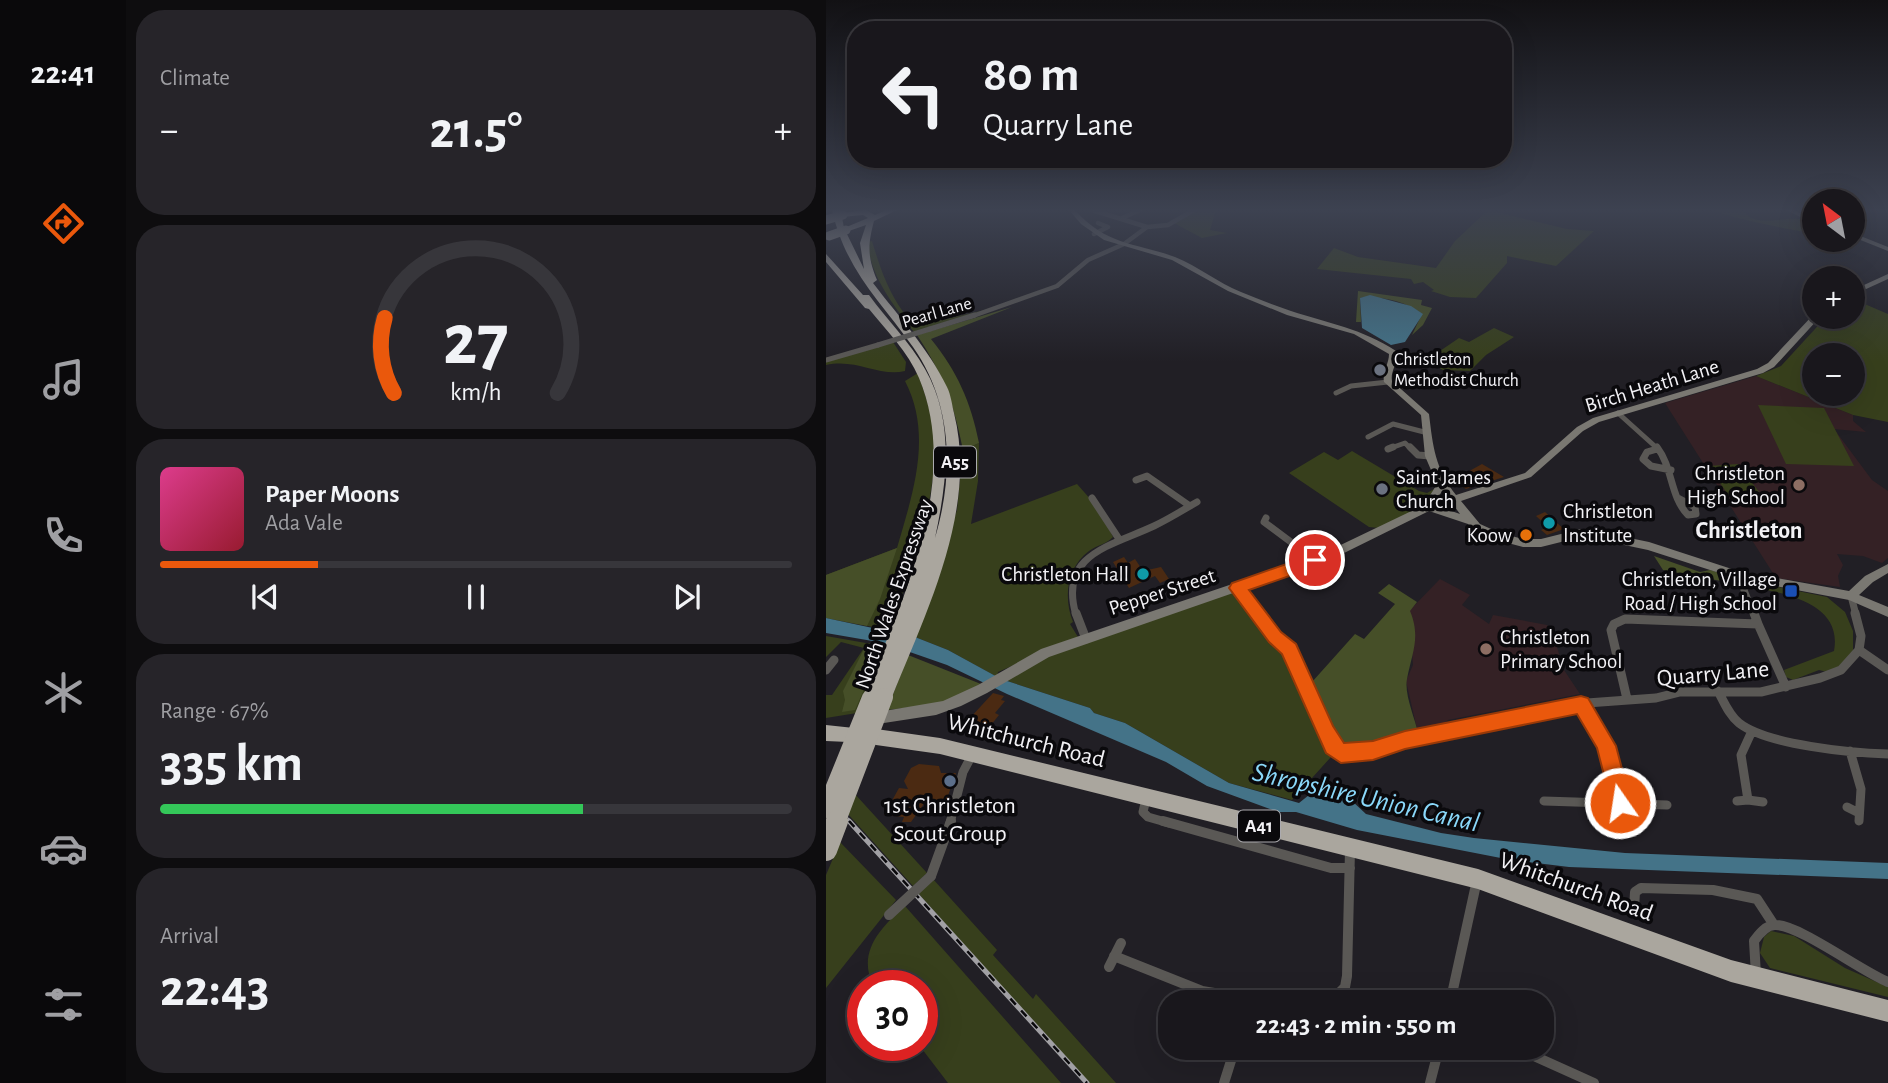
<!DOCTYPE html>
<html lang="en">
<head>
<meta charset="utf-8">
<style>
	body { margin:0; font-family:"Alegreya Sans",sans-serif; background:#262429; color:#f1f3f6; height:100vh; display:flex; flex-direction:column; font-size:26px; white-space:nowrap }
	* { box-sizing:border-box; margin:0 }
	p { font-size:23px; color:#9f9fa3 }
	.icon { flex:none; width:38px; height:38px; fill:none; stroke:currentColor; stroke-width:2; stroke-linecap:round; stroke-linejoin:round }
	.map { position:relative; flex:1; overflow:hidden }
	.drawer { display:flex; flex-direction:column; gap:10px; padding:10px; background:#0e0d0f; width:700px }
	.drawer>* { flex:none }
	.top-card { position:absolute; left:21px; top:21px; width:665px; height:147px; border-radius:28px; box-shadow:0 7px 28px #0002,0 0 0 2px #37363b; background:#19171c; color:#f1f3f6; overflow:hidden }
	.needle { width:46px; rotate:328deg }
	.controls { position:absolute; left:976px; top:189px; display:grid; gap:14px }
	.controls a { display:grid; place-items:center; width:63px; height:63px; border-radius:50%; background:#19171c; box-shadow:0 7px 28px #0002,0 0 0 2px #37363b; font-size:35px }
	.speed { position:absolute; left:21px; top:970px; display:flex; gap:14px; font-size:35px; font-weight:700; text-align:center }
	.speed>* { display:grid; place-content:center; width:91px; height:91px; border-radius:50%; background:#19171c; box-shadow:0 7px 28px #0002,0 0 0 2px #37363b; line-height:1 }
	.speed .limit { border:10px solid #d22; background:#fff; color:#111 }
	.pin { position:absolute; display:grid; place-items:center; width:60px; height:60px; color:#fff; margin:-30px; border:4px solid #fff; border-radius:50%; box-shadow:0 2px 7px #0007 }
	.me { position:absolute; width:77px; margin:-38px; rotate:347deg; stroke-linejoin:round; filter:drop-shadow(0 0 5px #0008) }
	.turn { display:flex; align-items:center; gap:24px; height:147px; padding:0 21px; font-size:32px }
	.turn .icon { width:91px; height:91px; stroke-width:2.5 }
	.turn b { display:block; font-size:49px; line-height:60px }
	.big { font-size:52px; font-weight:600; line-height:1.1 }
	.drawer .card { flex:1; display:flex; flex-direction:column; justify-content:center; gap:10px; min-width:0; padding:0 24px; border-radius:28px; background:#262429 }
	.drawer .dial { align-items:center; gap:0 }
	.dial svg { height:182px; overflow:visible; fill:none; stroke:#37363b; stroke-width:7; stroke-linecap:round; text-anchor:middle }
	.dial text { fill:#f1f3f6; stroke:none }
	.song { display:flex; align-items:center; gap:21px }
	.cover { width:84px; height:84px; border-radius:10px; background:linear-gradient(135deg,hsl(330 70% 55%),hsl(350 70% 35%)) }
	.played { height:7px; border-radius:4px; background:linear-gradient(90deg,#ea580c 25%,#37363b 25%) }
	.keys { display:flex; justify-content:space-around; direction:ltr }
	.heat { display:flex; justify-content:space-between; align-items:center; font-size:38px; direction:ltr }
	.charge { height:10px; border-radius:5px; background:linear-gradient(90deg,#34c759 67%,#37363b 0) }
	.trip { position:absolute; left:332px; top:990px; width:396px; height:70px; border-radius:28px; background:#19171c; box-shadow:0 7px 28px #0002,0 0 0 2px #37363b; font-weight:600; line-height:70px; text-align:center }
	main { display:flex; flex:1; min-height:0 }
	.dock { display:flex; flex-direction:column; width:126px; justify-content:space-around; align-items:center; background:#0a090b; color:#9f9fa3 }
	.dock .icon { width:49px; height:49px }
	.dock .current { color:#ea580c }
	.dock b { font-size:32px; color:#f1f3f6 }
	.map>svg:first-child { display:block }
</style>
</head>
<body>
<main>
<nav class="dock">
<b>22:41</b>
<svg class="icon current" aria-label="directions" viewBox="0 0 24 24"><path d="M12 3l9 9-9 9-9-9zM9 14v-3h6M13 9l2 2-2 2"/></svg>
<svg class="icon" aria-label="music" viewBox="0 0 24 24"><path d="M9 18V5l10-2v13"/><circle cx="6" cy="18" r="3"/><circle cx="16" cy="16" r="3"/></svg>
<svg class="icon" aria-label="phone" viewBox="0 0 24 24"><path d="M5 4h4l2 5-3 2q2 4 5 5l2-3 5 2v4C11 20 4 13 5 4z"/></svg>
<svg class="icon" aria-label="climate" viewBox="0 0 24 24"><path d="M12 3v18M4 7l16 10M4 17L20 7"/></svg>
<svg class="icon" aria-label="car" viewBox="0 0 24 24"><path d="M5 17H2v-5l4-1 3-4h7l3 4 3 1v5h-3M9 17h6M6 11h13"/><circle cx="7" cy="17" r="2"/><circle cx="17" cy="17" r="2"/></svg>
<svg class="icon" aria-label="filters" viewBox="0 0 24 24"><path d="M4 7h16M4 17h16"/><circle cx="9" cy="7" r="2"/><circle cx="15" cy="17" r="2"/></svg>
</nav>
<section class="drawer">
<div class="card"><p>Climate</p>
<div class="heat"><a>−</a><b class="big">21.5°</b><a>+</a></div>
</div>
<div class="card dial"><svg viewBox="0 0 100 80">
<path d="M14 69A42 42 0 1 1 86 69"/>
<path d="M14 69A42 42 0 0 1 10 36" stroke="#ea580c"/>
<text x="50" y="56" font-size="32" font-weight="700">27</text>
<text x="50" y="72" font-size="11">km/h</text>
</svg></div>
<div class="card">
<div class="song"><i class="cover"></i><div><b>Paper Moons</b><p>Ada Vale</p></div></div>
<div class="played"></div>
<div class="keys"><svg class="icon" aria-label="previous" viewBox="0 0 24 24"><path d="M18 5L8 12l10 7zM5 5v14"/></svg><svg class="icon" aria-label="pause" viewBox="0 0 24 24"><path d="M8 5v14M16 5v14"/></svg><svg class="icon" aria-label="next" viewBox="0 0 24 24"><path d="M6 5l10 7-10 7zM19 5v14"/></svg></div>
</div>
<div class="card"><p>Range · 67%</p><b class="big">335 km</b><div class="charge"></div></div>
<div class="card"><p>Arrival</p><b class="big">22:43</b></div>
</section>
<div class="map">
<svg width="1062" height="1083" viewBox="0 0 1062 1083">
	<rect width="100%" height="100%" fill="#211f25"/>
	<path fill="#342125" d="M930,376L1027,415V421L1040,432L1008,429L1046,480L1062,491V558L1056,563L1037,556L1011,554L1017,565L1012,576L1014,587L950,578L839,403Z
		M614,579L644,595L636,605L663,624L667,615L721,625L727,634L738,670L754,694L622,720L611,730L592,733L580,681L587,665L583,611Z"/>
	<path fill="#373f1c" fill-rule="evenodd" d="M371,210H390L384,230L401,233L376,238L348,223Z
		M662,210L741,229L768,231L730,266L681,256V263L650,298L624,297L605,291L608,290L597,282L588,284L585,279L491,269L508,248L532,257L610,268L629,241Z
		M889,210H915C921,213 922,217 928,219C949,225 964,213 989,223V233C974,232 898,217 889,210Z
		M46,241C55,271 66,304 90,326L189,303L88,332C66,303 46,279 41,242Z
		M1027,299L1062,314V422L1027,415L930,376L955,366L1000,317H1027ZM989,355H1027V394H989Z
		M668,328L688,337L660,355L644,371L617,370L610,366L616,357L611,353L633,338L643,342Z
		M67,342L80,362L79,371C53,377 30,358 0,365V361Z
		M92,373C99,396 110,422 109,447C108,510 85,572 63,630L0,618V575L71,548C87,493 107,435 79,381Z
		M932,405L998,408L1028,466L960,464Z
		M153,443L152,481L145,524L251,484L274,510L287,537C281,544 271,545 263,551C241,567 237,597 247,622L244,624L252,637L172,672L171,677L122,650L89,637L131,510L137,450Z
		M526,451L593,491L601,493L608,489C604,496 601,500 593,501V508L553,528L543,527L463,473L498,452L512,460Z
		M912,464L934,493L903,496L882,466Z
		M922,581L1001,597L1019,612L1027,631V651L1011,669L1001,672L993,670L967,680L960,677L958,670L1008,651C1017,603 958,593 924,587Z
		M406,592L468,663L505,757L466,800L403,783L299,723L268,713L264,708L175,679L227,653Z
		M0,636L57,646L31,713L0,718V695H6L38,648L15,642L0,657Z
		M28,793L101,873L87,886L21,813Z
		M14,842L70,900L0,988V875Z
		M107,879L171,950L167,955L207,999L210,994L290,1083H260L92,893Z
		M79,906L235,1083H122L93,1045H96V985H47C31,952 55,927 79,906Z
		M945,931L968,936L1019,968L1062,987V997L944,968L934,953L938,937Z"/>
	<path fill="#464f28" d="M532,291L596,300L595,305L606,308L597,325L586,335L596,314C579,301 556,296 534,298L535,322H530Z
		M186,307L105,339C131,371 145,402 153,443L137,450C128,404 117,374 91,335Z
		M71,548L54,599L41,626L0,618V575Z
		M828,556L874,572L884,570L905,576L911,584L837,570Z
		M563,584L591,602L584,611C595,637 586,653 581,679C578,694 589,718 592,733C523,755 504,764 486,682L529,634L538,639L569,604L552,593Z
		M41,643L57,646L29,710L16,712L19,700L17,691Z
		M82,655L160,686L113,704L61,710Z"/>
	<path fill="#447388" d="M544,295L585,306L597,314L579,342L565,345L536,328L534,298Z
		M0,618L89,637L122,650L175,679L264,708L268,713L299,723L403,783L473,803L493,787L504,786L511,787L540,814L615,833L648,838L799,853L1062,863V879L743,867L685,860L531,830L470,812H452L381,786L340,762L181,694L121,665L58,643L0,633Z"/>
	<path fill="#4b2a12" d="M656,464L678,477L640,489L627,480Z
		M719,512L731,523L738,529L721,535L715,530L722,527L710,516Z
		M298,557L302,563L309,559L317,571L335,567L343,579L334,583L329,576L303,588L287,562Z
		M167,693L178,696L175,700L179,701L169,713L173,715L165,725L149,723L151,720L144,718Z
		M93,764L113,766L115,773H130L117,810H109L113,801H100L85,822H76L78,817L58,815L73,788L82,789L78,781L85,768Z"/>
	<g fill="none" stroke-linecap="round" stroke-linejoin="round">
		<path stroke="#5a5855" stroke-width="4.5" d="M296,218L314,210
			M321,227L342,225L368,210
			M268,234L282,227L272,223
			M144,317L231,286L262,260L298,244L321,227L266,210"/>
		<path stroke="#5a5855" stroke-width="5" d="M104,329L149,315
			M0,360L52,345
			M510,393L525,386L562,382
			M792,413L832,449
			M542,437L567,424L602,433
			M562,449L579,443L585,449"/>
		<path stroke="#5a5855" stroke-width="7" d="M584,447L592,455L604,456
			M831,447C847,468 844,497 862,515L870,514L869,507L852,498
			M562,449L567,447
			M831,449L821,452L817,459L825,466L845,470
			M310,480L321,476L364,506
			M266,498L293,539
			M440,518L438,522L489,560
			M912,575L928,615
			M412,588L433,615
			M1025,596L1030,615
			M250,615C232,554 285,546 328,526C343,519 357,510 371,502"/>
		<path stroke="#5a5855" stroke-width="9" d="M250,613L260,639
			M432,613L472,663L507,746L515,753L529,754L579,740L761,703L830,698L854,692H935L994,678L1015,670L1033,650L1035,636L1029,613
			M932,624L960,687
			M1033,650L1062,670
			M0,670L8,660
			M892,691C898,702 903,715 913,723C941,745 1026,753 1062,754
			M801,699L785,630L788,624L799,619L932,624L928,613
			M755,704L780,746L794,803
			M1024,751L1035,789L1033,821
			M320,799L317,812L322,817L343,823
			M922,800L937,802
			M718,801L841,805
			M911,801L922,800L915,755L926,731
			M1021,807L1033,813
			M124,823L137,772L146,755"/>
		<path stroke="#5a5855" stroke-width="10" d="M337,821L505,868H524
			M105,876L125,821
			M808,909L809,892L815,888L887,890L931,899L948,925
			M288,956L376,991L451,1003
			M283,967L295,943
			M930,975L928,941C933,934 940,925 949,925C972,924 1035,971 1062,982
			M503,1003L519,987L521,976L524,850
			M624,1003L651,880
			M690,1048L768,1083
			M398,1083L409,1048
			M604,1083L613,1048"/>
		<path fill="#7a7872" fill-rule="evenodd" d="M243,210H249C281,246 308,242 349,257C372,266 392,283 415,292C432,299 448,305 465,311C502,323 537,329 570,351C573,364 564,370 566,381L603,414C607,447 609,468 630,495L699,473L751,427L767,418L931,369L942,363L987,315L994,317L948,367L937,373L773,422L757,431L705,477L635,501L654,524L674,533L697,539H715L755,529L765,530L823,542L912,571L1023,591L1039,576L1062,564V573L1047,582L1033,595L1062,607V617L1023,600L912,579L822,550L765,538L755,537L715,547H697L667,539L646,530L642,524L603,511L508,558L223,657L161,693L135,706L110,715L58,723L53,721L52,717L53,713L58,711L117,701L152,685L215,649L500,552L598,505L611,484L599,456L595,415L558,382C556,372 563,364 563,354L528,334L461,315L402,291L346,260L278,240L255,224ZM616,491L622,498L610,501ZM626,503L634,514L614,507Z
			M960,210H968L989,220V224Z
			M1027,233L1062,247V251L1027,237Z
			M1062,274V279L1027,295V290Z"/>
		<path fill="#aaa69e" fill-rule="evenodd" d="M6,210H14L15,213L40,210L49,215L60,210H71L48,221C42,244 41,256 51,280L47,283C73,317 102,348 121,387C125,395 126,405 128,413C152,509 101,610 66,697L64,702L58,704L52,702L45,705L39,703L37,698C75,603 136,481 93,378C82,352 61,331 43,309L39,308L0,262V254L37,295H43C61,320 84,342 99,369C129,421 121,482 109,538C128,474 127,404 87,347C53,299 20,271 6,210ZM37,215L42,218L18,228L16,217ZM40,225L34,243L38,269L20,232Z
			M0,725L28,728L31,734L28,740L22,742L0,741Z
			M50,729L114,738L652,869L905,960L1062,1000V1022L905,982L652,889L114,754L50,745L44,743L41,737L44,731Z"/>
		<g stroke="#a1a0a4" stroke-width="3.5">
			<path id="rail-far1" d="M0,796L25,823"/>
		</g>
		<g stroke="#a1a0a4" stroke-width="5">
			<path id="rail" d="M23,821L261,1083"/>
		</g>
		<use href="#rail-far1" stroke="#0a090c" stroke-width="2" stroke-dasharray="3.5" stroke-linecap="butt"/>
		<use href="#rail" stroke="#0a090c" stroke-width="2.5" stroke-dasharray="8" stroke-linecap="butt"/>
		<path stroke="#5a5855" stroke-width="5" d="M52,345L104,329"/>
		<path stroke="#5a5855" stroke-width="10" d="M63,915L105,876"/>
		<path stroke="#aaa69e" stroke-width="9" d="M0,220L17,215
			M3,236L20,230"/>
		<path stroke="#aaa69e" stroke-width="18" d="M0,809L45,698
			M10,823L58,697"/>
		<path stroke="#aaa69e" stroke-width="22" d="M0,850L11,821"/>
	</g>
	<linearGradient id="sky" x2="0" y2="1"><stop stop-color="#121114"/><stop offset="0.58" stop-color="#3d4251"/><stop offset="1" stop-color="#3d4251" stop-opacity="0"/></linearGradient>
	<rect width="1062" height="362" fill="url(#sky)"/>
	<path fill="#ea580c" stroke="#983908" stroke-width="2" d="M489,554L497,560L495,565L423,590L455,632L470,644L507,726L518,743L547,741L579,731L755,696L762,698L790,746L805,803L802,810L794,814L787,810L771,748L751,714L579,749L547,760L515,763L500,753L456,654L443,642L403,588L406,583Z"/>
	<g fill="#6b7280" stroke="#0a090c" stroke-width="2.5">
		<circle cx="554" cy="370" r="7"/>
		<circle cx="556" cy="489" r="7"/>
	</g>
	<g fill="#8d6e63" stroke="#0a090c" stroke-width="2.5">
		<circle cx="973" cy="485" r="7"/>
		<circle cx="660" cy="649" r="7"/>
	</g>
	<g fill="#0f9aa8" stroke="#0a090c" stroke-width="2.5">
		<circle cx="723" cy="523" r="7"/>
		<circle cx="317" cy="574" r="7"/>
	</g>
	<circle fill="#e8710a" stroke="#0a090c" stroke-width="2.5" cx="700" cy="535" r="7"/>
	<rect fill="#1a4fb4" stroke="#0a090c" stroke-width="2.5" x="958" y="584" width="14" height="14" rx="3.5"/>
	<circle fill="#5c6f8a" stroke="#0a090c" stroke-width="2.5" cx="124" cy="781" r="7"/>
	<g text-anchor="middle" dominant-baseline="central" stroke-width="7" stroke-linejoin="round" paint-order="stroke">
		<g font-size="18" fill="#f2f1f5" stroke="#0a090c">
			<text transform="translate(111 313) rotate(-16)">Pearl Lane</text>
		</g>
		<g font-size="18" fill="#f2f1f5" stroke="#0a090c" text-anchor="start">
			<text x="568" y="360">Christleton<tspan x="568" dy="21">Methodist Church</tspan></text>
		</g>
		<g fill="#0a090c" stroke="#acabaf" stroke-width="2">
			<rect x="108" y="446.5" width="42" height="31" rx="5"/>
			<rect x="412" y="810.5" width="42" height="31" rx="5"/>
		</g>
		<g font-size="19" font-weight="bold" fill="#f2f1f5">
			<text x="129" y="462">A55</text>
			<text x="433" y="826">A41</text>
		</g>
		<g font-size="21" fill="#f2f1f5" stroke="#0a090c">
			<text transform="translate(826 386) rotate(-17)">Birch Heath Lane</text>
			<text transform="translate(336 592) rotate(-18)">Pepper Street</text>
			<text transform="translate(68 594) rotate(-71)">North Wales Expressway</text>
		</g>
		<g font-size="21" fill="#f2f1f5" stroke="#0a090c" text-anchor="end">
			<text x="959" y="473">Christleton<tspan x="959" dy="24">High School</tspan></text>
			<text x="570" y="477" text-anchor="start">Saint James<tspan x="570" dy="24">Church</tspan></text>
			<text x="737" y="511" text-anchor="start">Christleton<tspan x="737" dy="24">Institute</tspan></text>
			<text x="686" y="535">Koow</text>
			<text x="303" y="574">Christleton Hall</text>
			<text x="951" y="579">Christleton, Village<tspan x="951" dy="24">Road / High School</tspan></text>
			<text x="674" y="637" text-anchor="start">Christleton<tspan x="674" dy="24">Primary School</tspan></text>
		</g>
		<g font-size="24" font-weight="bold" fill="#f2f1f5" stroke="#0a090c">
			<text x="923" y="531">Christleton</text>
		</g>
		<g font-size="24" fill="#f2f1f5" stroke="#0a090c">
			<text transform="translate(887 674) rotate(-5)">Quarry Lane</text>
			<text transform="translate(200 741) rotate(14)">Whitchurch Road</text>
			<text transform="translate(750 887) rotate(20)">Whitchurch Road</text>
		</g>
		<g font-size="24" fill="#f2f1f5" stroke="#0a090c">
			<text x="124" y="806">1st Christleton<tspan x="124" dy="28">Scout Group</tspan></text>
		</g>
		<g font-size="28" font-style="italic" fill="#8ad8fa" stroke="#0a090c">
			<text transform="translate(540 798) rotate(13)">Shropshire Union Canal</text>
		</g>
	</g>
</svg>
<div class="controls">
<a><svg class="needle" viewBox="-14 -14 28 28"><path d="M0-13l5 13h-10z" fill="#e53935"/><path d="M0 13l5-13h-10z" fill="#9f9fa3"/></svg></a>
<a>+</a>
<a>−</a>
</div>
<div class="speed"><div class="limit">30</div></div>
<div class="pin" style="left:489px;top:560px;background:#d93025"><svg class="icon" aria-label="arrive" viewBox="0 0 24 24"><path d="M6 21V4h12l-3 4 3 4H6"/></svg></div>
<svg class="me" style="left:794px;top:803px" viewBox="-20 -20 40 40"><circle r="17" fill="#ea580c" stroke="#fff" stroke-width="3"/><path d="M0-11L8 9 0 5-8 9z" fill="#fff"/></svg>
<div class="trip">22:43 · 2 min · 550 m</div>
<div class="top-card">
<div class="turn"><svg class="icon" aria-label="left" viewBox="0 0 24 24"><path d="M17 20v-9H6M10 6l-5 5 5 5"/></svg><div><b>80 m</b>Quarry Lane</div></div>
</div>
</div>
</main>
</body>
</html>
